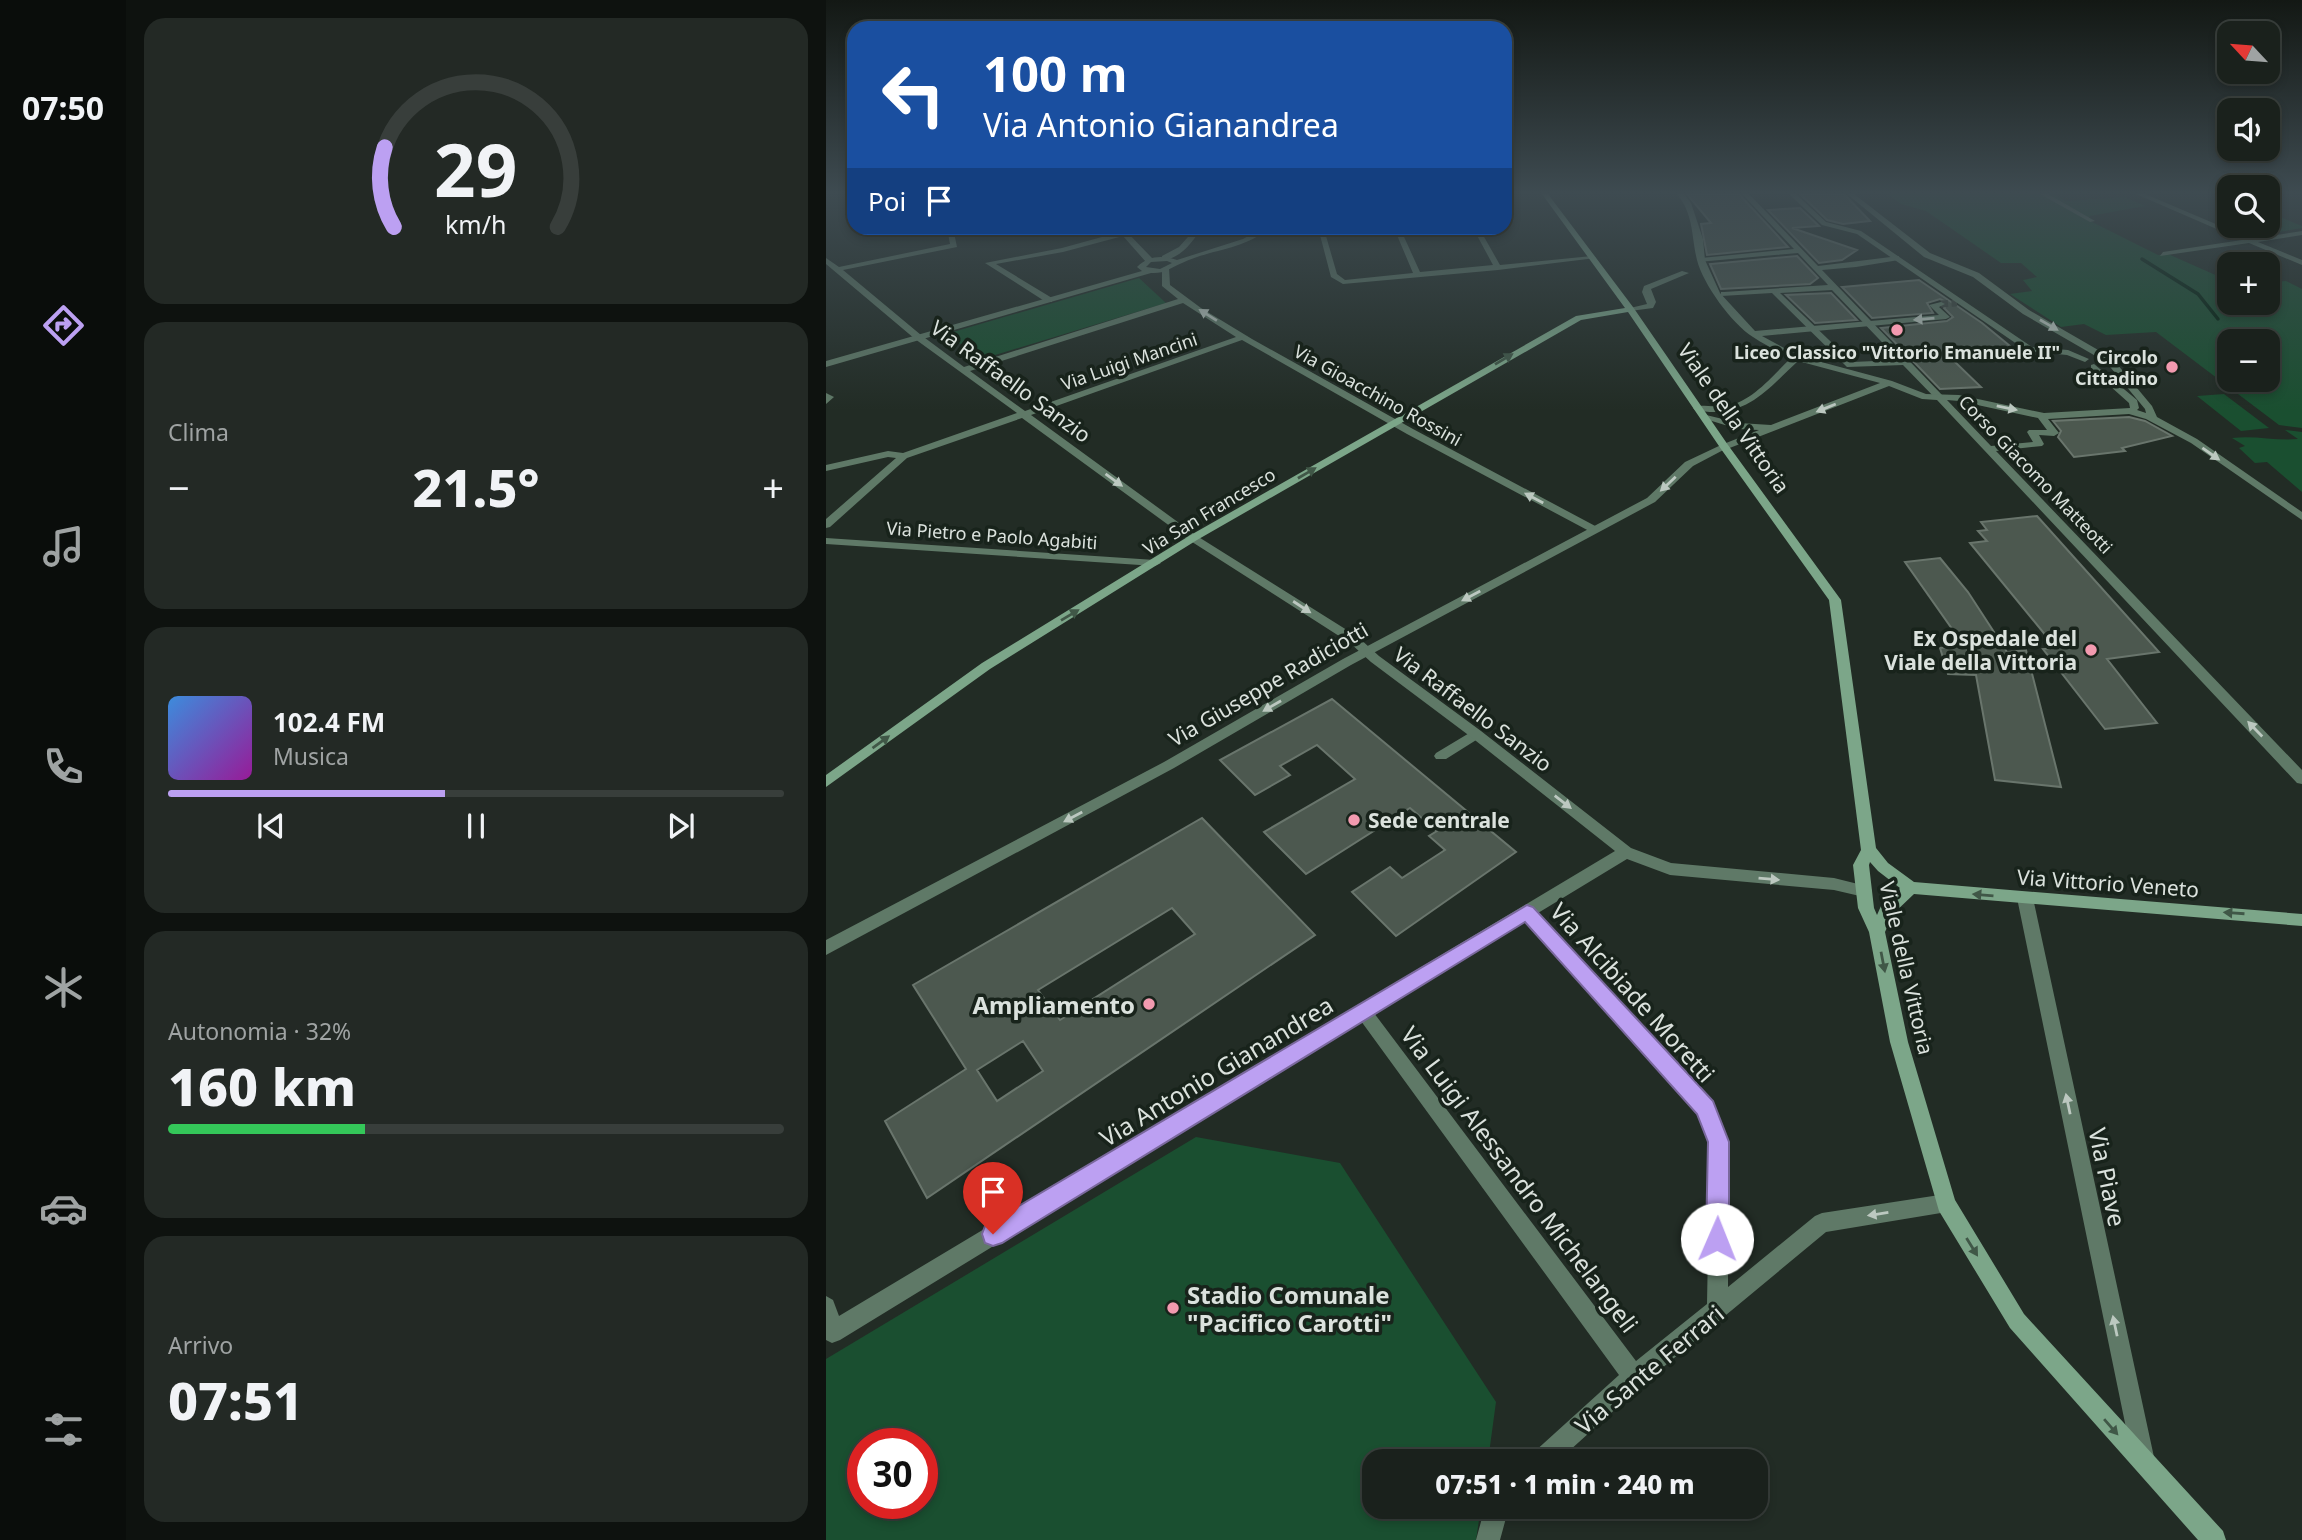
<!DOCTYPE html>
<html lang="it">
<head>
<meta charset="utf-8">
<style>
	body { margin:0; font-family:"Noto Sans",sans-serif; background:#232925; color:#f1f3f6; height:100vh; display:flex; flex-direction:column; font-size:26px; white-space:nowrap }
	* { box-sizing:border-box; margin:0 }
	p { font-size:23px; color:#9fa3a3 }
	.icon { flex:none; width:38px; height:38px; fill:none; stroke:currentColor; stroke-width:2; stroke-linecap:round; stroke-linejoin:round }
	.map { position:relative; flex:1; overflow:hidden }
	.side { display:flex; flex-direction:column; gap:18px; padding:18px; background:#0e120f; width:700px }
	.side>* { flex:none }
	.guide { position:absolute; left:21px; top:21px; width:665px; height:214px; border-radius:21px; box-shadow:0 4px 10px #0003,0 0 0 2px #383e3b; background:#1a4fa0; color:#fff; overflow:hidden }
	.needle { width:46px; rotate:296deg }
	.controls { position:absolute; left:1391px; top:21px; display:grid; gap:14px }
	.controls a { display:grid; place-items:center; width:63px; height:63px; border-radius:14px; background:#1a211c; box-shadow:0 4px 10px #0003,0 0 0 2px #383e3b; font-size:35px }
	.speed { position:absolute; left:21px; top:1428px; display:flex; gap:14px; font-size:35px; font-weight:700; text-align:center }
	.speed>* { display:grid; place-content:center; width:91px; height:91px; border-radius:50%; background:#1a211c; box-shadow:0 4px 10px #0003,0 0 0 2px #383e3b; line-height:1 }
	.speed .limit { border:10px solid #d22; background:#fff; color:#111 }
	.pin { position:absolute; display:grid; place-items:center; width:60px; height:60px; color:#fff; margin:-72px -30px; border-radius:50% 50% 50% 0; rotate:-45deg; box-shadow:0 0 7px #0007 }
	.pin .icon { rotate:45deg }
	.me { position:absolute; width:77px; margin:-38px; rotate:1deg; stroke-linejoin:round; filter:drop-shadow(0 0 5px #0008) }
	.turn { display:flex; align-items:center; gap:24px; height:147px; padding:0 21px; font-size:32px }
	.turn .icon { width:91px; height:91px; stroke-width:2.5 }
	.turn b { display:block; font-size:49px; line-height:60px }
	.then { display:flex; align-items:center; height:66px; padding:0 21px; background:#0003; gap:14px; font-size:26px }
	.big { font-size:52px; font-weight:800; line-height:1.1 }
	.side .card { flex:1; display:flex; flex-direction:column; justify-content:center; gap:10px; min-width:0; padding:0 24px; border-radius:21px; background:#232925 }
	.side .dial { align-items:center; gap:0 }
	.dial svg { height:182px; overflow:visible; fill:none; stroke:#383e3b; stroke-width:7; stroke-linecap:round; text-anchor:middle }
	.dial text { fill:#f1f3f6; stroke:none }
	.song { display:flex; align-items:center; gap:21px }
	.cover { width:84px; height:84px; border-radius:10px; background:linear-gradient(135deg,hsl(210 70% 55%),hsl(300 70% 35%)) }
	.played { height:7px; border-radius:4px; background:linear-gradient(90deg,#bca0f2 45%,#383e3b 45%) }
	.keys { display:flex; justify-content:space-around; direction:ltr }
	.heat { display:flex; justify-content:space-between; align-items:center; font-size:38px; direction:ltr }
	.charge { height:10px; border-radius:5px; background:linear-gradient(90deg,#34c759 32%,#383e3b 0) }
	.trip { position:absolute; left:536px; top:1449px; width:406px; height:70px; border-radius:21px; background:#1a211c; box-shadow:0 4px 10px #0003,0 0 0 2px #383e3b; font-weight:800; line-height:70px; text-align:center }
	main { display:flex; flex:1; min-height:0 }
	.menu { display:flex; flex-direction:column; width:126px; justify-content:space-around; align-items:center; background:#0a0d0b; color:#9fa3a3 }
	.menu .icon { width:49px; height:49px }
	.menu .current { color:#bca0f2 }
	.menu b { font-size:32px; color:#f1f3f6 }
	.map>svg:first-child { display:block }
</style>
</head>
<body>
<main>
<nav class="menu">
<b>07:50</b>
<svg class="icon current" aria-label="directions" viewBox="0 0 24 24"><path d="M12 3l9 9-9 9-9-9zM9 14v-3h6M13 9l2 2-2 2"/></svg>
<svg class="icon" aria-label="music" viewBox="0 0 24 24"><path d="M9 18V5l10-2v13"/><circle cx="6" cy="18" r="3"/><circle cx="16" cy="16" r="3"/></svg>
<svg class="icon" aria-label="phone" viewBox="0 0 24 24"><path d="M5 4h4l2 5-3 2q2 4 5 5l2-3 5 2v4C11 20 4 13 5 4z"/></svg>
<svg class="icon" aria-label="climate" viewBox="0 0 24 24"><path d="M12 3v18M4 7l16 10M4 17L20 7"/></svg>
<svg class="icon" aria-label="car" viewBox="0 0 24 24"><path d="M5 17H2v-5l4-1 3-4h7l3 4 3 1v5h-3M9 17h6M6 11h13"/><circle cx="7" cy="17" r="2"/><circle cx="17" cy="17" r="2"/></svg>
<svg class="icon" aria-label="filters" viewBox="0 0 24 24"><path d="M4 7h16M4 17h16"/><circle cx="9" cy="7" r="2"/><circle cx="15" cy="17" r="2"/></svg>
</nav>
<section class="side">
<div class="card dial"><svg viewBox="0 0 100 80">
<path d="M14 69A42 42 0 1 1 86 69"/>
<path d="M14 69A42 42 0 0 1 10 34" stroke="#bca0f2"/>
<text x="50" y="56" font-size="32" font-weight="700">29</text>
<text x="50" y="72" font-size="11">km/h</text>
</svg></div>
<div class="card"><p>Clima</p>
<div class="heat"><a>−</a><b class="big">21.5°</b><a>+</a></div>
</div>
<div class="card">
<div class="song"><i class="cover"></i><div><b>102.4 FM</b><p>Musica</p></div></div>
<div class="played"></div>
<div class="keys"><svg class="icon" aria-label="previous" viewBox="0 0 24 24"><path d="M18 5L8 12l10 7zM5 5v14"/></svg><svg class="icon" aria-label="pause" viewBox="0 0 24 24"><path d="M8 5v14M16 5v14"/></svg><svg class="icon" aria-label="next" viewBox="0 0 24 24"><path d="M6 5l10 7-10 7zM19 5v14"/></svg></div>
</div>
<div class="card"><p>Autonomia · 32%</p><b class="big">160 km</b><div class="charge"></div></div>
<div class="card"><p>Arrivo</p><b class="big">07:51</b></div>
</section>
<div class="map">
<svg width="1476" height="1540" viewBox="0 0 1476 1540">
	<rect width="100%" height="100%" fill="#222c25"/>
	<path fill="#1a4f30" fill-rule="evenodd" d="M1062,194H1228L1240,201L1299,197L1319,206L1264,216L1262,220L1332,255L1342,254L1403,281L1404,303H1442V282L1460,281L1476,289V428L1453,425L1330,332L1280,335L1258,324L1235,327L1184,294L1206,291L1197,280L1211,277L1195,263H1175L1100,211L1075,204ZM1404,341H1442V380H1404Z
		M1442,212L1476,226V228L1437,235L1414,226H1442Z
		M313,278L340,303L156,359L120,334Z
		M1398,394L1443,428L1415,431L1371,396Z
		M1459,430L1476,432V492L1441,462L1429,463L1413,448L1419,446L1406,438C1429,435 1449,441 1472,439Z
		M370,1137L514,1163L670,1402L662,1461H548V1507H655L650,1540H0V1359ZM37,1444H96V1503H37Z"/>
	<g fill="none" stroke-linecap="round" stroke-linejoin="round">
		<path stroke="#00210e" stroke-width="3.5" d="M1316,259L1372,294L1392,319"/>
	</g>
	<path fill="#4c584f" stroke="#69756c" stroke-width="2" fill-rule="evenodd" d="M861,194H913L962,247L881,255L875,224L885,223Z
		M974,194H1018L1044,221L1017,224L1001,220Z
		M974,208L993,226L966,228L1031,250L1016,260L993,263L942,210Z
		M971,256L992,278L984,284L895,289L884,264Z
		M1093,280L1156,323L1195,355L1128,361L1155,387L1114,389L1055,328L1121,321L1127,317L1118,308L1121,305L1120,302L1114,299L1101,303L1107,313L1046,318L1016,287Z
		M1005,293L1031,320L989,323L960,295Z
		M1303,417L1319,421L1346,436L1296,448L1299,451L1248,457L1232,437L1235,431L1227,421Z
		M1211,516L1333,652L1281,659L1331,723L1279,729L1217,649L1230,648L1144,543L1161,541L1152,531L1161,530L1155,522Z
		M1114,558L1142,592L1181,652L1200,650L1235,787L1169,780L1150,675L1122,674L1114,648L1138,646L1079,562Z
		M506,699L690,852L570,936L526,892L564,867L576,878L619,850L603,836L611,831L584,808L480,874L438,832L529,779L491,745L454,766L464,775L429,795L394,760Z
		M376,818L489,935L101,1198L59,1121L140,1069L87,985ZM346,908L369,934L234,1020L212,990ZM197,1041L217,1071L171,1101L151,1070Z"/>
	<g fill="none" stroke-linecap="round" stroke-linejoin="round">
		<path stroke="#3e4741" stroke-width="7" stroke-dasharray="7 3.5" stroke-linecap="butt" d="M1115,304L1131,303"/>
		<path fill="#5f7967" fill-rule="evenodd" d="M916,194H923L992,266L1073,256V260L1030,267L996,270L1117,396V400H1111L1077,365L1021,367L946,293L895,296V292H898L1002,285L972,253L872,262V258H875L968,249ZM1006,290L1073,360L1026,362L954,293Z
			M1214,194H1222L1269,221L1264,222Z
			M650,729L657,734L655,737L620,759H610L608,756L610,753Z"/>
		<path fill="#5f7967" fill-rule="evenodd" d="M851,194H858L865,203L877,239L879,260L894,293L929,331L1113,315L1103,305L1115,302L1119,304L1113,307L1124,317L1120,319L936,336L973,356L1066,381L1100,394L1133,395L1218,413L1304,408L1303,403L1265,369V365L1268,364L1311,400L1313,408L1311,410L1320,413L1319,409L1280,362L1197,314L1147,277L1098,257L1021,194H1028L1104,253L1153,273L1203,310L1286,358L1326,406L1331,417L1371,439L1476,512V520L1365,443L1320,419L1303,414L1222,419L1233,433L1228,436L1213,435L1218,444L1216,446L1170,451L1476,770V784L1471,783L1111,400L1096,399L1063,386L901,449H895V445L933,430L912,429L876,418V414L913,423L945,425L1054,383L972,361C939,392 918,420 869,410L867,408C876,403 890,408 901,406C927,401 946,376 965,358C952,351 939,345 927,337C906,324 877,284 871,260C865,235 868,215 851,194ZM1121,400L1133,401L1212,418L1221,430H1203L1201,432L1207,442L1165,446Z
			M963,194H970L1000,222L1035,231L1206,347L1242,350L1263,359L1259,362L1241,355L1201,351L1031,234L996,225Z
			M1310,194H1319L1425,239L1476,231V235L1432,242L1476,260V265L1423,243L1334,256L1337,252L1416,240Z
			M1400,194H1404V196L1401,195Z
			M121,228H127L131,247L17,270L95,335L138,367L352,299L336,286V270L343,268L344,285L375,308L426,339L587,429L773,528V532H765L581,434L416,340L205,415L371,536L532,637L553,656L655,731L805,848L845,863L1008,878L1044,887L1046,891L1044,895L1038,897L1008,890L844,875L801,859L712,913L887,1102L902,1142V1287L989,1216L996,1213L1120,1194L1127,1197L1130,1204L1127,1211L1000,1232L900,1315L898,1319L891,1322L816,1385L732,1461H704L707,1453L793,1375L535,1021L14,1340L6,1343L0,1340V1296L7,1300L13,1316L789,851L645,737L545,662L524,643L363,540L196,418L81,458L4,527L0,528V519L70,458L62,457L0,471V465L62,451L77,453L191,413L89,339L0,264V258L13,267L124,244ZM357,303L410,337L199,411L144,371ZM699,921L873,1113L884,1142L881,1304L810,1361L548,1013Z
			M291,228H297L326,258V262H320L297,236L237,252L170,264L226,298V302H220L159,263L236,248L294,232Z
			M370,228H376C366,242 355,259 336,260V256L353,247Z
			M568,228H574L594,272L667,265L647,228H653L674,265L766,256L770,258L672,270L517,284L505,277L494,235L500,236L511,274L519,280L587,273Z
			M856,271L863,273L825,289L830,302L827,308L804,311L800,309L821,304L816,292L818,286Z
			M0,393L8,397L0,404Z
			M0,538L329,560L335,563L329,566L0,544Z
			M1199,892L1205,894L1207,898L1328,1457L1325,1465L1317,1468L1309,1465L1306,1457L1191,898L1193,894Z
			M659,1507H683L674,1540H650Z"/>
		<path fill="#5f7967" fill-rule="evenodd" d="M436,228H443C418,250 385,249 356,263C344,268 338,274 325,273L0,367V361L316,271L311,267C322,256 336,255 351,260L417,239ZM341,261L346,263L334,269L320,267L325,262Z
			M895,445L903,447L867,466L829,502L525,665L348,768L0,955V940L338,762L517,659L821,498L859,462Z"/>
		<path fill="#7ca689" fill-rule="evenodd" d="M716,194H722L807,307L902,445L1015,600L1050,848L1062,863L1088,882L1476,914V926L1088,894L1067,914L1059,932L1082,1042L1129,1200L1198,1314L1397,1531L1400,1540H1372L1184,1328L1113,1211L1064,1042L1043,932L1032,908L1027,865L1035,850L1003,600L895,449L802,312L755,320L371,540L164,669L0,787V775L156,663L363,536L750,316L799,308ZM1044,862L1052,871L1074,888L1055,906L1051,915L1048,908L1043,865Z"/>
	</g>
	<defs><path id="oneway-solid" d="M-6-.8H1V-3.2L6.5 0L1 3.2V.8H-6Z" transform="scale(1.75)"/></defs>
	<g fill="#bcc8c0">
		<use href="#oneway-solid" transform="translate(382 315) rotate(-148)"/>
		<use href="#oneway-solid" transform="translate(1098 319) rotate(175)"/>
		<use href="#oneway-solid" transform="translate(1223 325) rotate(30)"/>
		<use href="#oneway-solid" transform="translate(1000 408) rotate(158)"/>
		<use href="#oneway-solid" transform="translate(1181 408) rotate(12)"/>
		<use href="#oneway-solid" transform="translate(1385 454) rotate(35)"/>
		<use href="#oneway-solid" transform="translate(288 480) rotate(36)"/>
		<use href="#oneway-solid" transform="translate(842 484) rotate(137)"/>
		<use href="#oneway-solid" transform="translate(708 498) rotate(-152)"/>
		<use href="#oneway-solid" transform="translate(645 596) rotate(152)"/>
		<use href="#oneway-solid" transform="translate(476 607) rotate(33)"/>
		<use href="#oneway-solid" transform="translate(446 706) rotate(150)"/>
		<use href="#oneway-solid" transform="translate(1429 729) rotate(-134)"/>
		<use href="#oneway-solid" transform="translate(737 802) rotate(38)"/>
		<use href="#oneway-solid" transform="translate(247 817) rotate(152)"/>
		<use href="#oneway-solid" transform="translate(943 879) rotate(5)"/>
		<use href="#oneway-solid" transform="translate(1242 1104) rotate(-102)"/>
		<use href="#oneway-solid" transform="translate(1052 1214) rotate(171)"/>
		<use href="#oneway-solid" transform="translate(1289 1326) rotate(-102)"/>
	</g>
	<g fill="#405747">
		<use href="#oneway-solid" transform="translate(678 359) rotate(-31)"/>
		<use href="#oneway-solid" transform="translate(481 473) rotate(-30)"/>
		<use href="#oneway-solid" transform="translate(244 615) rotate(-31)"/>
		<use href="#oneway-solid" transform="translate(55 742) rotate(-36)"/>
		<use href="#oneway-solid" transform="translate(1157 895) rotate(-175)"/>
		<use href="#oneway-solid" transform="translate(1408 913) rotate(-176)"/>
		<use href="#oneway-solid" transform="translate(1057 962) rotate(79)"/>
		<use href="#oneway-solid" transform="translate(1146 1247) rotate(58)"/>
		<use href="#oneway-solid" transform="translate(1285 1427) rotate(49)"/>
	</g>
	<linearGradient id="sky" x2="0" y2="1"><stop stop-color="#131814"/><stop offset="0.47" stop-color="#3e4b51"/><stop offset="1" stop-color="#3e4b51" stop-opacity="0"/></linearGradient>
	<rect width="1476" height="410" fill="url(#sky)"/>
	<path fill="#bca0f2" stroke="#7a689d" stroke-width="2" d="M701,905L707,907L887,1101L903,1142V1239L900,1247L891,1251L883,1247L880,1239L882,1142L871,1114L699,922L176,1243L167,1246L159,1243L156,1234L159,1226Z"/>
	<g fill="#f29aaf" stroke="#18231b" stroke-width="2.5">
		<circle cx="1071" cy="330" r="7"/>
		<circle cx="1346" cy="367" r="7"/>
		<circle cx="1265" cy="650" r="7"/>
		<circle cx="528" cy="820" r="7"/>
		<circle cx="323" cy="1004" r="7"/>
		<circle cx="347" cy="1308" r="7"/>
	</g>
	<g text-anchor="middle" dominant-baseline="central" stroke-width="7" stroke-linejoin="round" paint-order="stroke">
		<g font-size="18" font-weight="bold" fill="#dbe2dd" stroke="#18231b">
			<text x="1071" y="352">Liceo Classico "Vittorio Emanuele II"</text>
			<text x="1332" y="357" text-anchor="end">Circolo<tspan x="1332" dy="21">Cittadino</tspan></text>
		</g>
		<g font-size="18" fill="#dbe2dd" stroke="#18231b">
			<text transform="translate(303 361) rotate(-19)">Via Luigi Mancini</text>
			<text transform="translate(552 395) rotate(29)">Via Gioacchino Rossini</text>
			<text transform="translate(1210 474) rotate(46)">Corso Giacomo Matteotti</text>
			<text transform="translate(383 511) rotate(-31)">Via San Francesco</text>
			<text transform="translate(166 535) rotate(4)">Via Pietro e Paolo Agabiti</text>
		</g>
		<g font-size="21" fill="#dbe2dd" stroke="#18231b">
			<text transform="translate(185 381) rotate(36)">Via Raffaello Sanzio</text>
			<text transform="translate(908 418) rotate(55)">Viale della Vittoria</text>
			<text transform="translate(442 684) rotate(-30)">Via Giuseppe Radiciotti</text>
			<text transform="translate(647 709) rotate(37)">Via Raffaello Sanzio</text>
			<text transform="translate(1282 883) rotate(4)">Via Vittorio Veneto</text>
			<text transform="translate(1081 968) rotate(77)">Viale della Vittoria</text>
		</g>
		<g font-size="21" font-weight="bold" fill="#dbe2dd" stroke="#18231b" text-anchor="end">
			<text x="1251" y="638">Ex Ospedale del<tspan x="1251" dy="24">Viale della Vittoria</tspan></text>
			<text x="542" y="820" text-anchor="start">Sede centrale</text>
		</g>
		<g font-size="24" fill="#dbe2dd" stroke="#18231b">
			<text transform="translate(807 992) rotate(48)">Via Alcibiade Moretti</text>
			<text transform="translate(390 1071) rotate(-31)">Via Antonio Gianandrea</text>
			<text transform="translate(1282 1177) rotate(78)">Via Piave</text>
			<text transform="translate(694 1179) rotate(53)">Via Luigi Alessandro Michelangeli</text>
			<text transform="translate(823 1369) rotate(-40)">Via Sante Ferrari</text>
		</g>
		<g font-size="24" font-weight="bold" fill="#dbe2dd" stroke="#18231b" text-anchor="end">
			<text x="309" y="1004">Ampliamento</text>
			<text x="361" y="1294" text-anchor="start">Stadio Comunale<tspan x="361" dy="28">"Pacifico Carotti"</tspan></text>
		</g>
	</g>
</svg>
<div class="controls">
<a><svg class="needle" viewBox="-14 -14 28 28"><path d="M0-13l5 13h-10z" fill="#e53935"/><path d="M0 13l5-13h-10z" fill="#9fa3a3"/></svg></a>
<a><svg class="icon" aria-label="sound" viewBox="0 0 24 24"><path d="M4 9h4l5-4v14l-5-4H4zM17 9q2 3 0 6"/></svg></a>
<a><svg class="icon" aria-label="search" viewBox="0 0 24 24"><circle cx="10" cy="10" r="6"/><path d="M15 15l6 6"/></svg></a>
<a>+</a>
<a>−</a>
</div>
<div class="speed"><div class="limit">30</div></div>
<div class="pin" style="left:167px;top:1234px;background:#d93025"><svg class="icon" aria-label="arrive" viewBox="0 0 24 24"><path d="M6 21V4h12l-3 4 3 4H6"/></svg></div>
<svg class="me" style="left:891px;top:1239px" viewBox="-20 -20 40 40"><circle r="19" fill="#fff"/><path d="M0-13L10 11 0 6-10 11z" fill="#bca0f2"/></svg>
<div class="trip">07:51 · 1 min · 240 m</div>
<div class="guide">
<div class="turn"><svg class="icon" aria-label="left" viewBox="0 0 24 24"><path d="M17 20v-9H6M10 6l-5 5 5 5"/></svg><div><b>100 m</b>Via Antonio Gianandrea</div></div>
<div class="then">Poi<svg class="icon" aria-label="arrive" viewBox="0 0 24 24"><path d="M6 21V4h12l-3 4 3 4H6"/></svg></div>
</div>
</div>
</main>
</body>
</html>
